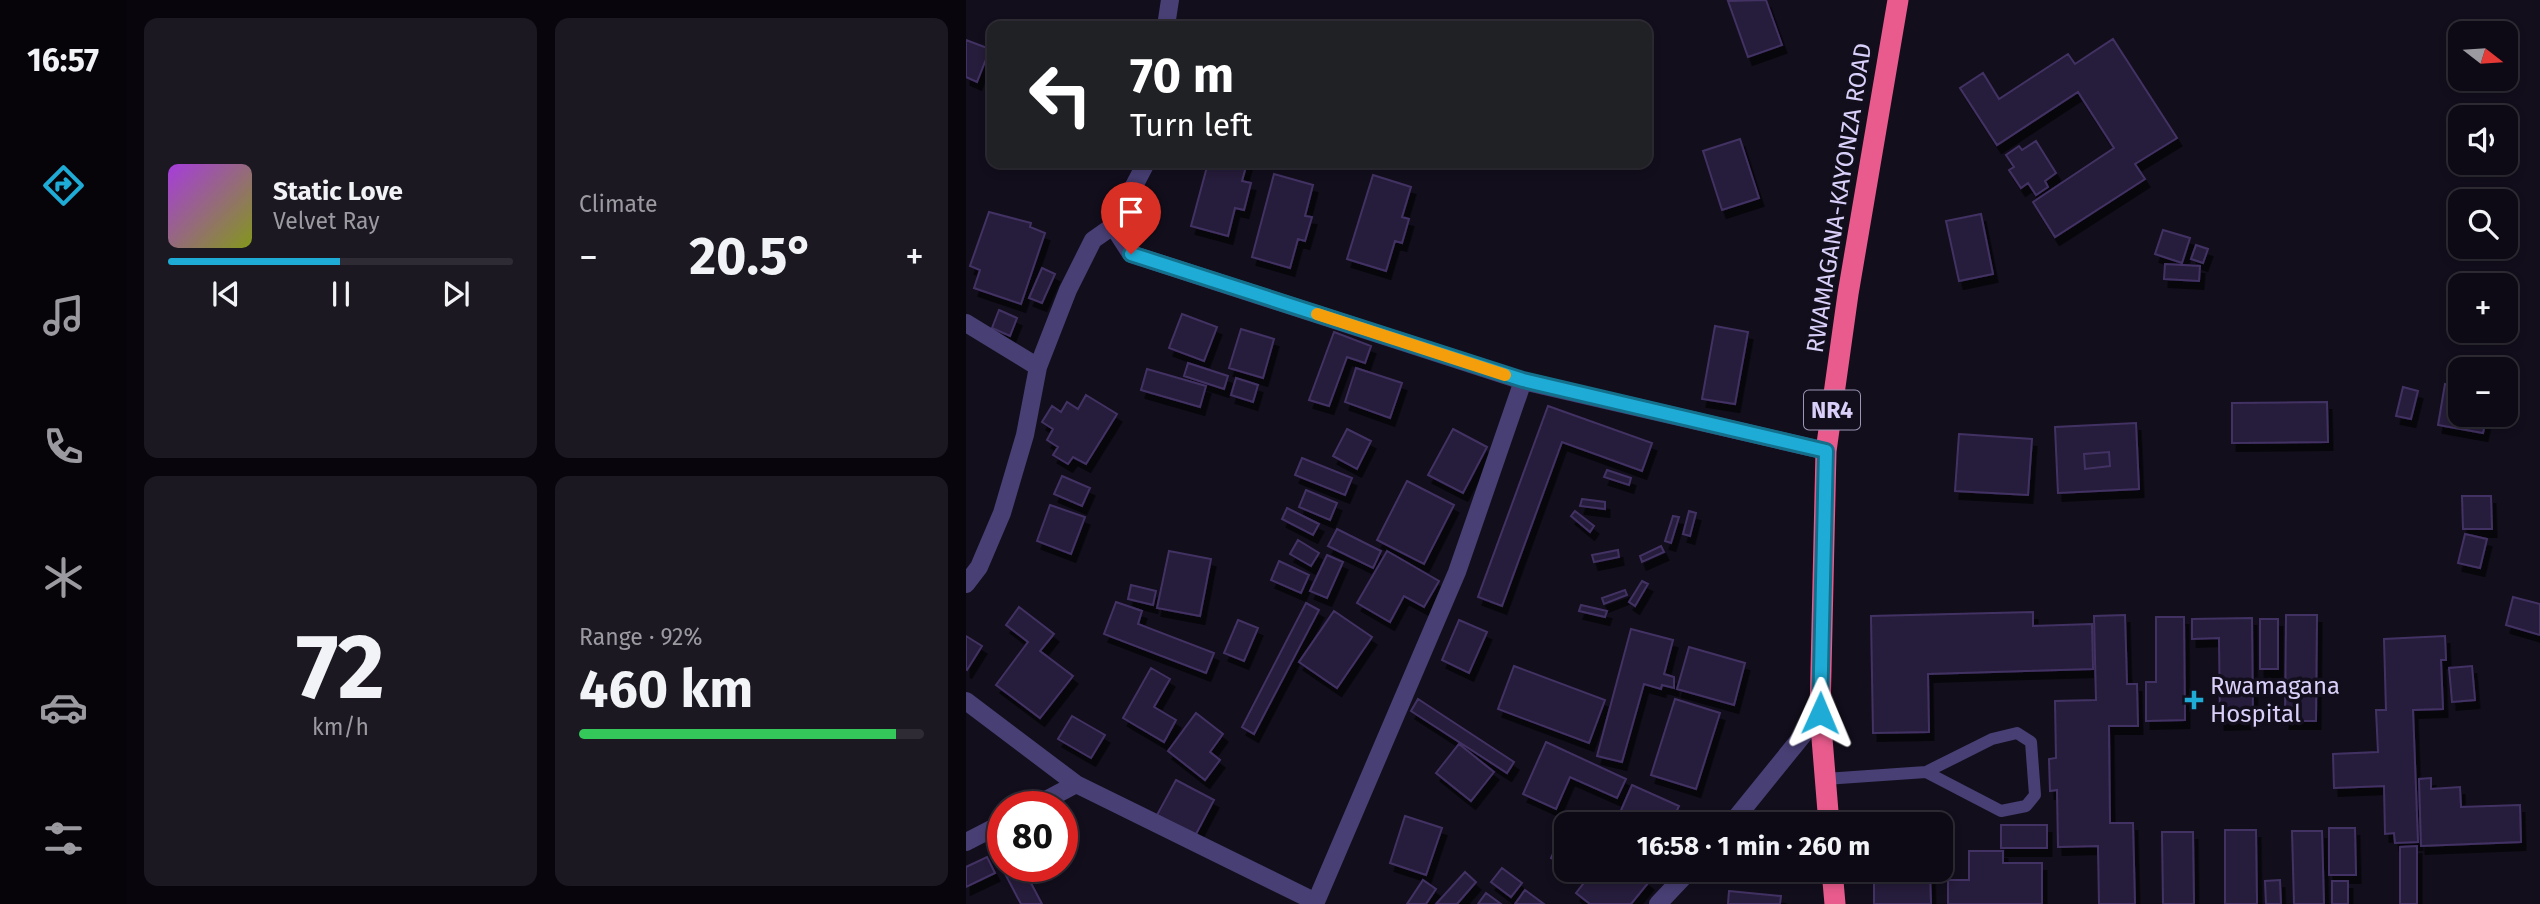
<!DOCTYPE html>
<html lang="en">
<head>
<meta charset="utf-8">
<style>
	body { margin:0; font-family:"Fira Sans",sans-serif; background:#1c1822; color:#f1f3f6; height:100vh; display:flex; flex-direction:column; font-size:26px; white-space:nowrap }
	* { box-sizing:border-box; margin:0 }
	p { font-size:23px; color:#9b9aa0 }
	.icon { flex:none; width:38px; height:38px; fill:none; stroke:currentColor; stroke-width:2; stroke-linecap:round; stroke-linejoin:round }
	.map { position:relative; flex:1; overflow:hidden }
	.details { display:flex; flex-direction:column; gap:18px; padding:18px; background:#08060c; width:840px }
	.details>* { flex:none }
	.top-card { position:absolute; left:21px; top:21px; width:665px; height:147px; border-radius:14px; box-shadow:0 4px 10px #0003,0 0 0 2px #2e2b34; background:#202124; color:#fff; overflow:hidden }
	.needle { width:46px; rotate:107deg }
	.tools { position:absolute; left:1482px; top:21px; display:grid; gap:14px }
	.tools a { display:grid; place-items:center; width:70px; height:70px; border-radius:14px; background:#0e0a15; box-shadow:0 4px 10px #0003,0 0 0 2px #2e2b34; font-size:35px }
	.speed { position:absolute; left:21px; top:791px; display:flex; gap:14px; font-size:35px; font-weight:700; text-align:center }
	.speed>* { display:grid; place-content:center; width:91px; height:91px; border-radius:50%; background:#0e0a15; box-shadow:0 4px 10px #0003,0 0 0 2px #2e2b34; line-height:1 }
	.speed .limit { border:10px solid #d22; background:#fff; color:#111 }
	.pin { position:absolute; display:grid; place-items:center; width:60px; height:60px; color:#fff; margin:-72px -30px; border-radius:50% 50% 50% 0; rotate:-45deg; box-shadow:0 0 7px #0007 }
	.pin .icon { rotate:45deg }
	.me { position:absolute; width:77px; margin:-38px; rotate:1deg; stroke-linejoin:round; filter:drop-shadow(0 0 5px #0008) }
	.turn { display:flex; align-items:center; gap:24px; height:147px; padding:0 28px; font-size:32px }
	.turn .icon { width:91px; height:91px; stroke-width:2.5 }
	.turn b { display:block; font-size:49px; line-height:60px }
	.big { font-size:52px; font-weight:700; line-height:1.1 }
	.details .widget { flex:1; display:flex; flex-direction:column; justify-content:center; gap:10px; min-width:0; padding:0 24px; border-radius:14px; background:#1c1822 }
	.details .dial { align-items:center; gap:0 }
	.dial b { font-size:91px; line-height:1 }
	.song { display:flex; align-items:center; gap:21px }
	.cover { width:84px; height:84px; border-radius:10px; background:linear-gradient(135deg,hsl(280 70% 55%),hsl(70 70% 35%)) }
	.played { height:7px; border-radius:4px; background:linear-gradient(90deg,#1eabd6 50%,#2e2b34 50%) }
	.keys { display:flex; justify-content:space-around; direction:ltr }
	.heat { display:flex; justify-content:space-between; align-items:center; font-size:38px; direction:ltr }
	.charge { height:10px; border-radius:5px; background:linear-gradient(90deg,#34c759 92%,#2e2b34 0) }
	.details .tiles { flex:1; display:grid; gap:18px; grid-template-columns:repeat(2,1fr) }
	.trip { position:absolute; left:588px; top:812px; width:399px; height:70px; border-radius:14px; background:#0e0a15; box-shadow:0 4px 10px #0003,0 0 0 2px #2e2b34; font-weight:700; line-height:70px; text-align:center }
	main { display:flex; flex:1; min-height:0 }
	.tab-bar { display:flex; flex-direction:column; width:126px; justify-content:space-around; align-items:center; background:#060408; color:#9b9aa0 }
	.tab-bar .icon { width:49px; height:49px }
	.tab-bar .current { color:#1eabd6 }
	.tab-bar b { font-size:32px; color:#f1f3f6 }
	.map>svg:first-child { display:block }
</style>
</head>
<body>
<main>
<nav class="tab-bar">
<b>16:57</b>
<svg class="icon current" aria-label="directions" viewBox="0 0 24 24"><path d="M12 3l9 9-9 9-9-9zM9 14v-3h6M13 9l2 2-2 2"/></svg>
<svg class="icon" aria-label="music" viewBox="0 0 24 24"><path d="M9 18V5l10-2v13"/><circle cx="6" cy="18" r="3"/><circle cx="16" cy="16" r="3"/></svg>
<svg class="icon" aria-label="phone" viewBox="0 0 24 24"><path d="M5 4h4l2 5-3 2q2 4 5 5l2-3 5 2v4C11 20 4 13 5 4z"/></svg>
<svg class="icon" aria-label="climate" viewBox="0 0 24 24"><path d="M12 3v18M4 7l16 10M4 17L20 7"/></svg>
<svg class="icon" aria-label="car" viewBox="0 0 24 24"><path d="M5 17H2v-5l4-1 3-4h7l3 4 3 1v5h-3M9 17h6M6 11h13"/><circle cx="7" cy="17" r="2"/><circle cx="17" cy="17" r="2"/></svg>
<svg class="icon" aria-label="filters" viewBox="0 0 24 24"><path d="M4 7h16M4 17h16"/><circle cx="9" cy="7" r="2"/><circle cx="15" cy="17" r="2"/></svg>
</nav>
<section class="details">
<div class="tiles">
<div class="widget">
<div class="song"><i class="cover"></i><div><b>Static Love</b><p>Velvet Ray</p></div></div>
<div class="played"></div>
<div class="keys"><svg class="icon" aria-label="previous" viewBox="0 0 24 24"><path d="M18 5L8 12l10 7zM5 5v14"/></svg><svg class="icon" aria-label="pause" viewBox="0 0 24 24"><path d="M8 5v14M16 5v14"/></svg><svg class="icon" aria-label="next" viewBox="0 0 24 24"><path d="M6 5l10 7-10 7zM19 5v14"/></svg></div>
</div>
<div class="widget"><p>Climate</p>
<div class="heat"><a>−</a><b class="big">20.5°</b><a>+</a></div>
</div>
<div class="widget dial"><b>72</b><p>km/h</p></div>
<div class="widget"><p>Range · 92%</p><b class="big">460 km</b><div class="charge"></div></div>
</div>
</section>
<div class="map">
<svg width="1574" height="904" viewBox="0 0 1574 904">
	<defs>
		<filter id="shadow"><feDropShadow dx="4.5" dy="8" stdDeviation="0" flood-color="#0009"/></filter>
	</defs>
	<rect width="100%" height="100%" fill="#120e1c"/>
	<path fill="#261d3a" stroke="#423263" stroke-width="2" fill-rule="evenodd" filter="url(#shadow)" d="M800,0L816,45L782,57L762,1Z
		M1147,39L1211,138L1169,164L1179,179L1089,237L1067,202L1148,148L1112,92L1031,145L994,88L1017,73L1033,99L1102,54L1109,64Z
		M0,40L24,49L11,82L0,77Z
		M774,139L793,198L756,210L737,151Z
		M1070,141L1090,173L1079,181L1082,187L1070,195L1062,183L1055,188L1043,170L1048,167L1040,155L1053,146L1056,150Z
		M242,163H281L276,181L285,183L278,210L269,208L262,236L225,226Z
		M308,174L347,185L339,216L346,217L339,241L332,239L324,268L286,257Z
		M407,175L445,187L436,217L443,219L436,243L429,241L420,271L381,259Z
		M23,212L65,223L64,227L79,233L55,304L8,288L14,270L4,266Z
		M1015,214L1027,274L993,281L980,221Z
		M1197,230L1224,238L1216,263L1189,254Z
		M1230,245L1242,249L1237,263L1225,259Z
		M1199,264L1234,266L1233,281L1198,279Z
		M76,268L89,274L76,303L63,298Z
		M33,310L51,318L44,336L26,328Z
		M216,314L251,327L238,361L203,348Z
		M749,326L782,332L769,404L736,399Z
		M275,329L308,339L297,378L263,368Z
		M368,332L405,346L399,363L381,357L363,406L343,400Z
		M222,363L262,376L258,389L218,376Z
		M390,368L436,383L424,418L379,402Z
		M181,369L240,386L234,407L175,390Z
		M270,378L292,385L287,402L265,395Z
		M1479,384L1494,387V415H1521L1517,433L1472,425Z
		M1437,387L1452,391L1445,419L1430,416Z
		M120,395L151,414L120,464L107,457L102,464L87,455L92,447L81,440L87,429L76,422L86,406L95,412L101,402L112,409Z
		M1361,402L1362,442L1266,443V403Z
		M582,406L686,443L676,471L596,442L536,606L512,597Z
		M1170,423L1173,489L1092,493L1089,427ZM1143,452L1144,466L1119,469L1118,454Z
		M381,429L405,441L391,469L367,456Z
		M487,429L521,447L497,493L462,475Z
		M993,434L1066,439L1062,495L989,491Z
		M1143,452L1144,466L1119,469L1118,454Z
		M336,458L386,478L379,495L329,475Z
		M641,470L665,478L663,485L638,477Z
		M96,476L124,488L116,506L88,494Z
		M441,481L488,505L458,564L411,540Z
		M340,490L371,503L364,520L333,507Z
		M1496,496H1525L1526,529H1497Z
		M616,499L639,502V509L614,506Z
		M84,505L119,517L105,554L71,541Z
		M321,508L353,524L347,535L316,519Z
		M609,511L628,526L624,532L605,516Z
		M723,511L730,513L724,536L717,534Z
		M707,516L713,517L705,543L699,541Z
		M371,529L415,551L407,568L362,546Z
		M1499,534L1521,539L1514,568L1492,563Z
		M332,540L353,553L345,566L324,554Z
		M695,546L698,552L676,562L674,556Z
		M652,550L653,557L628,562L626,555Z
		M203,551L245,559L234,616L191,608Z
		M421,551L473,581L458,607L438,596L424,622L391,603Z
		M361,555L377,562L361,598L344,591Z
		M313,561L343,575L335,593L305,580Z
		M676,581L682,584L669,606L663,602Z
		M165,585L190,591L187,605L162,599Z
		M659,590L661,595L638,604L636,598Z
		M1547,597L1574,604V635L1540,625Z
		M150,602L176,611L172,624L248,653L240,673L138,634Z
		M340,603L353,610L288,734L276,727Z
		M615,605L641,611L639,617L613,611Z
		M53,607L88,634L74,651L107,676L74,718L30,685L62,642L40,625Z
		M368,611L406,637L371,688L333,662Z
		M1067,612V626L1126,624L1127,669L962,674L963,732L907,733L905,616Z
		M1159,615L1161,684H1171L1172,726H1143L1144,823H1167L1169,904H1133L1132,846L1092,847L1091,790L1084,791L1083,759L1090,758L1089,701L1130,700L1128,616Z
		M1320,615H1351L1350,721H1319Z
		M1190,617H1218L1219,720L1180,721V682H1190Z
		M1286,618L1287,721L1254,722L1253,638L1226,639V619Z
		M1294,619H1312V669H1294Z
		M272,620L292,628L278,661L258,653Z
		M493,620L521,632L503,673L476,660Z
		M665,629L707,640L698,674L708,677V688L696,685L695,689L678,684L656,762L631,756Z
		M0,636L16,646L1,670L0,669Z
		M1479,636L1480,660H1475L1477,709L1447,710L1452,842L1429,843L1428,833L1419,834L1418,786L1368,788L1367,754L1412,752L1410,710H1420L1418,639Z
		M723,647L779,663L768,705L711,689Z
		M548,666L639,700L623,743L532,709Z
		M1506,666L1509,700L1486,702L1483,668Z
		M185,668L204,679L188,707L210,720L198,742L157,718Z
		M452,699L548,762L541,773L445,711Z
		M709,699L754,713L730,789L685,775Z
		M230,713L257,734L244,752L254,760L239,780L202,751Z
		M106,716L139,735L125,758L92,739Z
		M580,742L660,779L651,798L604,777L590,809L557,794Z
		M493,744L528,772L505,801L470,773Z
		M1465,778V789L1494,787L1495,807L1554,805L1555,842L1455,846L1453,779Z
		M210,780L248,800L229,836L191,815Z
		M666,785L713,806L705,824H649Z
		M439,816L476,828L460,875L424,863Z
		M1035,825H1081V848H1035Z
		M600,826V860L598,864L585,858Z
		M1363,828H1389L1390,875H1363Z
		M1259,830H1290L1291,904H1259Z
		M1326,831H1356L1358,904H1328Z
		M1196,832H1227L1228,904H1197Z
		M1451,846V904H1434V847Z
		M1003,851H1037V863H1076V904H982V880H1003Z
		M21,857L29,873L0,887V867Z
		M40,866H56L76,904H55L36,868Z
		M536,868L556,883L545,897L525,882Z
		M628,870H667L683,882L665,904H624L610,893Z
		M908,870H964L965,904H908Z
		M499,872L510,882L491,904H470Z
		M457,880L470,889L460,904H441Z
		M1314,880L1315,904H1300L1299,881Z
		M1366,881H1382V904H1366Z
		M559,890L578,904H549Z
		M763,891L815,896L814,904H762Z
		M520,893L535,904H512Z"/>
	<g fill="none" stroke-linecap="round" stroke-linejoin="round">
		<path stroke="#483f74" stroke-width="12" d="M859,779L960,772L1026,739L1051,733L1065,742L1069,795L1060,806L1035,811L960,772"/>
		<path stroke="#483f74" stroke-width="18" d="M200,26L204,0
			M180,163L147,226L165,254L557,381L860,451
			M0,323L72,367
			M0,584L13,567L36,513L59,435L72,367L102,290L127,240L147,226
			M0,701L110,784L350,902
			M67,807L110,784
			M765,824L854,714
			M0,842L37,823
			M349,904L491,572L557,381
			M692,904L724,870"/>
		<path stroke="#e85b8c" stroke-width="21" d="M863,824L854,714L860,451L882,294L932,0
			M866,870L869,904"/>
	</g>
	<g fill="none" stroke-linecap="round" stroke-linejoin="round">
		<g stroke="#146f8b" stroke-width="18">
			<path id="route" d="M165,254L557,380L860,451L854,713"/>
		</g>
		<use href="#route" stroke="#1eabd6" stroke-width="12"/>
		<path stroke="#f59e0b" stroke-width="12" d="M351,314L539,375"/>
	</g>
	<path fill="#1eabd6" stroke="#120e1c" stroke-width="2.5" d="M1224.5 689.5h7v7h7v7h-7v7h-7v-7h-7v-7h7z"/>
	<g text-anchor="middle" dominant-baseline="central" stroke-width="7" stroke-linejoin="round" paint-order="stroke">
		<rect fill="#120e1c" stroke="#9d95b6" stroke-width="2" x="838" y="390.5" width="56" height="39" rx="5"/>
		<g font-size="23" font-weight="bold" fill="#d9cff8">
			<text x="866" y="410">NR4</text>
		</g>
		<g font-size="24" fill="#d9cff8" stroke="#120e1c">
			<text transform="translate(873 198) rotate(-81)">RWAMAGANA-KAYONZA ROAD</text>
		</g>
		<g font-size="24" fill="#d9cff8" stroke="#120e1c" text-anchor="start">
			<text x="1244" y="686">Rwamagana<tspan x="1244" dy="28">Hospital</tspan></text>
		</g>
	</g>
</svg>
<div class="tools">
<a><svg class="needle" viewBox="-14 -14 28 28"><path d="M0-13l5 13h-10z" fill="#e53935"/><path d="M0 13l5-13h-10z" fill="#9b9aa0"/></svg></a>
<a><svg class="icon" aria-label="sound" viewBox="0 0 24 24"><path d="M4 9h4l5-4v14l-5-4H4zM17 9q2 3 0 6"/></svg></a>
<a><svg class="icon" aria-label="search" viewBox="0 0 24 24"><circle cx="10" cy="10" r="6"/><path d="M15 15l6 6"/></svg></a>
<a>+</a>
<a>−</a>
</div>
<div class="speed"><div class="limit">80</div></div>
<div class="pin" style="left:165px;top:254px;background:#d93025"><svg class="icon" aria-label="arrive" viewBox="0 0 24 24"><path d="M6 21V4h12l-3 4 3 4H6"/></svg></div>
<svg class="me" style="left:854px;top:713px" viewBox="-20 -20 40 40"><path d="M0-17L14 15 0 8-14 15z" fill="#1eabd6" stroke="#fff" stroke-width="4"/></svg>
<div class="trip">16:58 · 1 min · 260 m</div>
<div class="top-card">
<div class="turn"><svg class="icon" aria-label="left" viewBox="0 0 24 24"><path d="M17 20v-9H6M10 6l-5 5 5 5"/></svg><div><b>70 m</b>Turn left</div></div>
</div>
</div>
</main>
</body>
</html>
